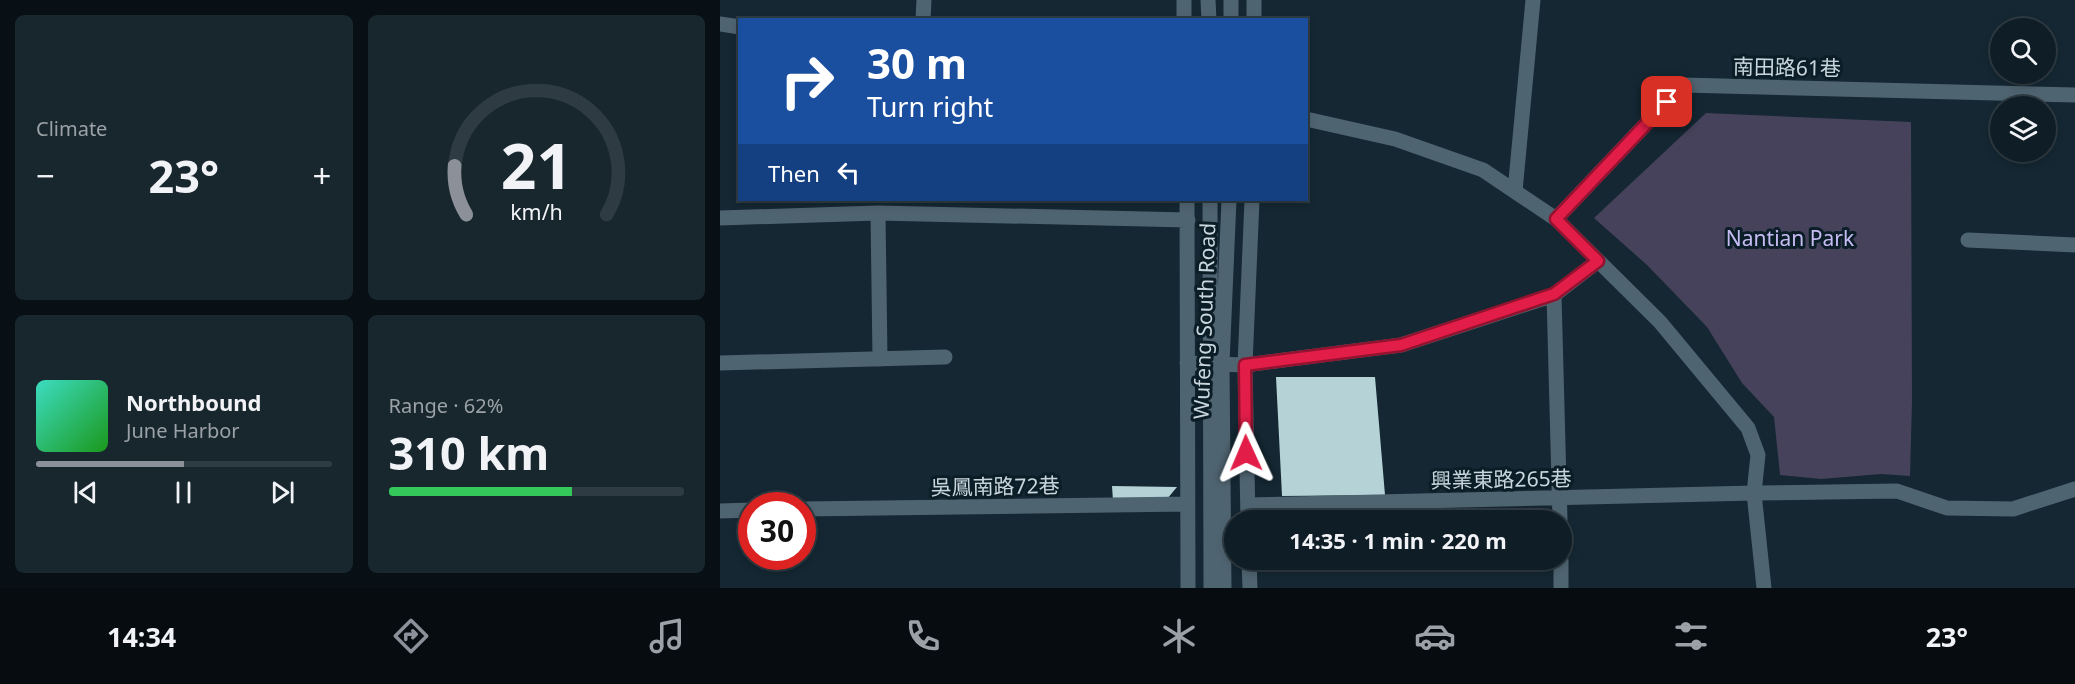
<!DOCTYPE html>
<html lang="en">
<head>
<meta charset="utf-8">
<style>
	body { margin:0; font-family:"Noto Sans","Noto Sans TC",sans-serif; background:#18262e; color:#f1f3f6; height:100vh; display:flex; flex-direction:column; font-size:22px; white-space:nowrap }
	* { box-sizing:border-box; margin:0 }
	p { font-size:20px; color:#9ba2a7 }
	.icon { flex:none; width:33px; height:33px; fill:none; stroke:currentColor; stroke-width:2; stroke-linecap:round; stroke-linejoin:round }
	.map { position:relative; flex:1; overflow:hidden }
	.sheet { display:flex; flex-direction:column; gap:15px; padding:15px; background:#081015; width:720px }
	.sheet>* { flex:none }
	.top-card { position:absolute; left:18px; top:18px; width:570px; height:183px; border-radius:0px; box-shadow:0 3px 9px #0003,0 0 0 2px #2f3b43; background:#1a4fa0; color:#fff; overflow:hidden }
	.fabs { position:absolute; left:1270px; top:18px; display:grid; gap:12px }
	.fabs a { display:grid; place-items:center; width:66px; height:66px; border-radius:50%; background:#0f1d26; box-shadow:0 3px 9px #0003,0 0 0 2px #2f3b43; font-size:30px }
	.speed { position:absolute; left:18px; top:492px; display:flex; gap:12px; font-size:30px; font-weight:700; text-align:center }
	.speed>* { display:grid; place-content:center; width:78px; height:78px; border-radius:50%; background:#0f1d26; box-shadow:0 3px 9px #0003,0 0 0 2px #2f3b43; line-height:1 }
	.speed .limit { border:9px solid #d22; background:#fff; color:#111 }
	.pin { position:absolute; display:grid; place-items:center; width:51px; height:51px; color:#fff; margin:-26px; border-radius:12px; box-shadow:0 3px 9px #0006 }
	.me { position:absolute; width:66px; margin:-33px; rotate:359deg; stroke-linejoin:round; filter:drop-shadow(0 0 4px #0008) }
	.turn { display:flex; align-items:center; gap:21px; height:126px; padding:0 30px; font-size:27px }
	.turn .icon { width:78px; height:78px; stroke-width:2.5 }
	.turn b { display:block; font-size:42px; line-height:51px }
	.then { display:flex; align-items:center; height:57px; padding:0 30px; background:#0003; gap:12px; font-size:22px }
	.big { font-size:45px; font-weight:700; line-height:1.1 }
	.sheet .widget { flex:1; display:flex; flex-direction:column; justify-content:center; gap:9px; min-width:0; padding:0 21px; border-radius:9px; background:#18262e }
	.sheet .dial { align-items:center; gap:0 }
	.dial svg { height:156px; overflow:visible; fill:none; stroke:#2f3b43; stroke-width:7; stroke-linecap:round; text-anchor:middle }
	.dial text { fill:#f1f3f6; stroke:none }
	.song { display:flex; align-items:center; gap:18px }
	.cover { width:72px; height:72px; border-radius:9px; background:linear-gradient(135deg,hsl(170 70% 55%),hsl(120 70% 35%)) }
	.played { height:6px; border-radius:3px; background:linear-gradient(90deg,#8c9099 50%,#2f3b43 50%) }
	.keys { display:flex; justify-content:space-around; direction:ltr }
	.heat { display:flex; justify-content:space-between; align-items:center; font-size:33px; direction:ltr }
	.charge { height:9px; border-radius:4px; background:linear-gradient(90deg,#34c759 62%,#2f3b43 0) }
	.sheet .tiles { flex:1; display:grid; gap:15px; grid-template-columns:repeat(2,1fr) }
	.trip { position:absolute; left:504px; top:510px; width:348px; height:60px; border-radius:30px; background:#0f1d26; box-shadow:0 3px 9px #0003,0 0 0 2px #2f3b43; font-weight:700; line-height:60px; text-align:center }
	.dock { display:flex; height:96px; justify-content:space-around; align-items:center; background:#060c0f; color:#9ba2a7 }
	.dock .icon { width:42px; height:42px }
	.dock .on { color:#8c9099 }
	.dock b { font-size:27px; color:#f1f3f6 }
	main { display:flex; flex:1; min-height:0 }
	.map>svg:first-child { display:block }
</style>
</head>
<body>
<main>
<section class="sheet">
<div class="tiles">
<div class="widget"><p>Climate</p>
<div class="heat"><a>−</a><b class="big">23°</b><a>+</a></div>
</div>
<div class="widget dial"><svg viewBox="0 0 100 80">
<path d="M14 69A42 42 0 1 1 86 69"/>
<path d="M14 69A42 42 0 0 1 8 44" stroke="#8c9099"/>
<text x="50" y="56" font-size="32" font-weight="700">21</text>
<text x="50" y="72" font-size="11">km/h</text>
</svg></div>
<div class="widget">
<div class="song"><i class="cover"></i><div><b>Northbound</b><p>June Harbor</p></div></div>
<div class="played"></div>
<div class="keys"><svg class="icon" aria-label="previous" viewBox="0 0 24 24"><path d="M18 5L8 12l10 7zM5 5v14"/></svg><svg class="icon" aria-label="pause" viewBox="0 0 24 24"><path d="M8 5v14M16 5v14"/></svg><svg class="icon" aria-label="next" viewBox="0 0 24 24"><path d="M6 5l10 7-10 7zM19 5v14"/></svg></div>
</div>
<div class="widget"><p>Range · 62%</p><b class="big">310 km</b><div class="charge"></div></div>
</div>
</section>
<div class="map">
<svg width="1355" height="588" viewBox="0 0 1355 588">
	<rect width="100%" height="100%" fill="#142732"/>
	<path fill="#46425c" d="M986,113L1191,122L1192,401L1190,476L1161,474L1101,479L1060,475L1054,417L1022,383L987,327L927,265L874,218Z"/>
	<path fill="#b5d3d7" d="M556,377H655L665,495L562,496Z
		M392,486L457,487L447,499L393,501Z"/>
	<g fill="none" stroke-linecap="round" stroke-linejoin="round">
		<path stroke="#4f6471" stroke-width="15" d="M464,0V20
			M488,0L489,20
			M511,0V20
			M203,20L204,0
			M534,20V0
			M0,24L20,27
			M586,119L675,139L763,170L836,219L940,322L1028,428L1038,455L1034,493L1177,491L1227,508L1293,509L1355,489
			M795,191L813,0
			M467,200L468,588
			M490,200L491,588
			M158,213L160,359
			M0,218L158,213L468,220
			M836,219L963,85L1355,95
			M1248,240L1355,245
			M834,295L840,520
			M0,363L225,357
			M467,363L525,365L681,345L834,295L878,261
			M528,505L1034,493L1044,588
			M82,509L468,504
			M0,511L32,510
			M528,520L525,365L532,200
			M529,560L530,588
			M841,560V588
			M504,588L502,363L509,200"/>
	</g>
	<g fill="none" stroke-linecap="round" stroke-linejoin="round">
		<g stroke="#92132f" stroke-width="15">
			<path id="route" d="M526,453L525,365L681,345L834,294L878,261L836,219L947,102"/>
		</g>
		<use href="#route" stroke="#e11d48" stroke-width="10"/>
	</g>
	<g text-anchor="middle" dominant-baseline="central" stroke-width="6" stroke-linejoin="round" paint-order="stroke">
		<g font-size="21" fill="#cad6dd" stroke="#0b1e28">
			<text transform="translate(1067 67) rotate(1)">南田路61巷</text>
			<text transform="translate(484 321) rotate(-88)">Wufeng South Road</text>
			<text transform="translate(781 479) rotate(-1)">興業東路265巷</text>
			<text transform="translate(275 486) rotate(-1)">吳鳳南路72巷</text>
		</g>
		<g font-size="21" fill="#c6bcf3" stroke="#0b1e28">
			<text x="1070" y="238">Nantian Park</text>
		</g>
	</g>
</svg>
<div class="fabs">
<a><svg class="icon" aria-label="search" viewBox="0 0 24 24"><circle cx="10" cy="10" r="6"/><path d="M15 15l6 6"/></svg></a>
<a><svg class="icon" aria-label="layers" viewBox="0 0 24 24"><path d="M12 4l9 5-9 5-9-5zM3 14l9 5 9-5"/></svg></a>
</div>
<div class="speed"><div class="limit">30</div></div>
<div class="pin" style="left:947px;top:102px;background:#d93025"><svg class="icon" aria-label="arrive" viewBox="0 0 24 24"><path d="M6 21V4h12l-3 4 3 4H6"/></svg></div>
<svg class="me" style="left:526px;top:453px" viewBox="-20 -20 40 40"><path d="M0-17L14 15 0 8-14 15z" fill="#e11d48" stroke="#fff" stroke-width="4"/></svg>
<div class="trip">14:35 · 1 min · 220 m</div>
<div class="top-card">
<div class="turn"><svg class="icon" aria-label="right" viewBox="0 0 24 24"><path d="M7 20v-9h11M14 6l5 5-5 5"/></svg><div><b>30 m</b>Turn right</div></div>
<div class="then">Then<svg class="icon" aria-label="left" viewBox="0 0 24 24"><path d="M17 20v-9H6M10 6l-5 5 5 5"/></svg></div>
</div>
</div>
</main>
<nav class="dock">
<b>14:34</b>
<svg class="icon on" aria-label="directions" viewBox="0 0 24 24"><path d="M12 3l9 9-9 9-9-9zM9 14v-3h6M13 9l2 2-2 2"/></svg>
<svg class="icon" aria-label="music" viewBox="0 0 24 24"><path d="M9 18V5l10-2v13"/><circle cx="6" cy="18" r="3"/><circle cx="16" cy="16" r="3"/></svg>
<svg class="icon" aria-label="phone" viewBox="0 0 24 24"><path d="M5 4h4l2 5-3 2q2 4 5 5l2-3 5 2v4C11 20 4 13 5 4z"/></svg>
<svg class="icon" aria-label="climate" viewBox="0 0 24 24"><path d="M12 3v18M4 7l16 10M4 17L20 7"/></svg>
<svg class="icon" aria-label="car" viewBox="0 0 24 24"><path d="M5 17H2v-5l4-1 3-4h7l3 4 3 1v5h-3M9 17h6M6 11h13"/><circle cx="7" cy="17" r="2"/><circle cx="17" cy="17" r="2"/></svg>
<svg class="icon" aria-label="filters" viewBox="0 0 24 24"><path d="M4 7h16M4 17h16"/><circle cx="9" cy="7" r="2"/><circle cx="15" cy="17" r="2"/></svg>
<b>23°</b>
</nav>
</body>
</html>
